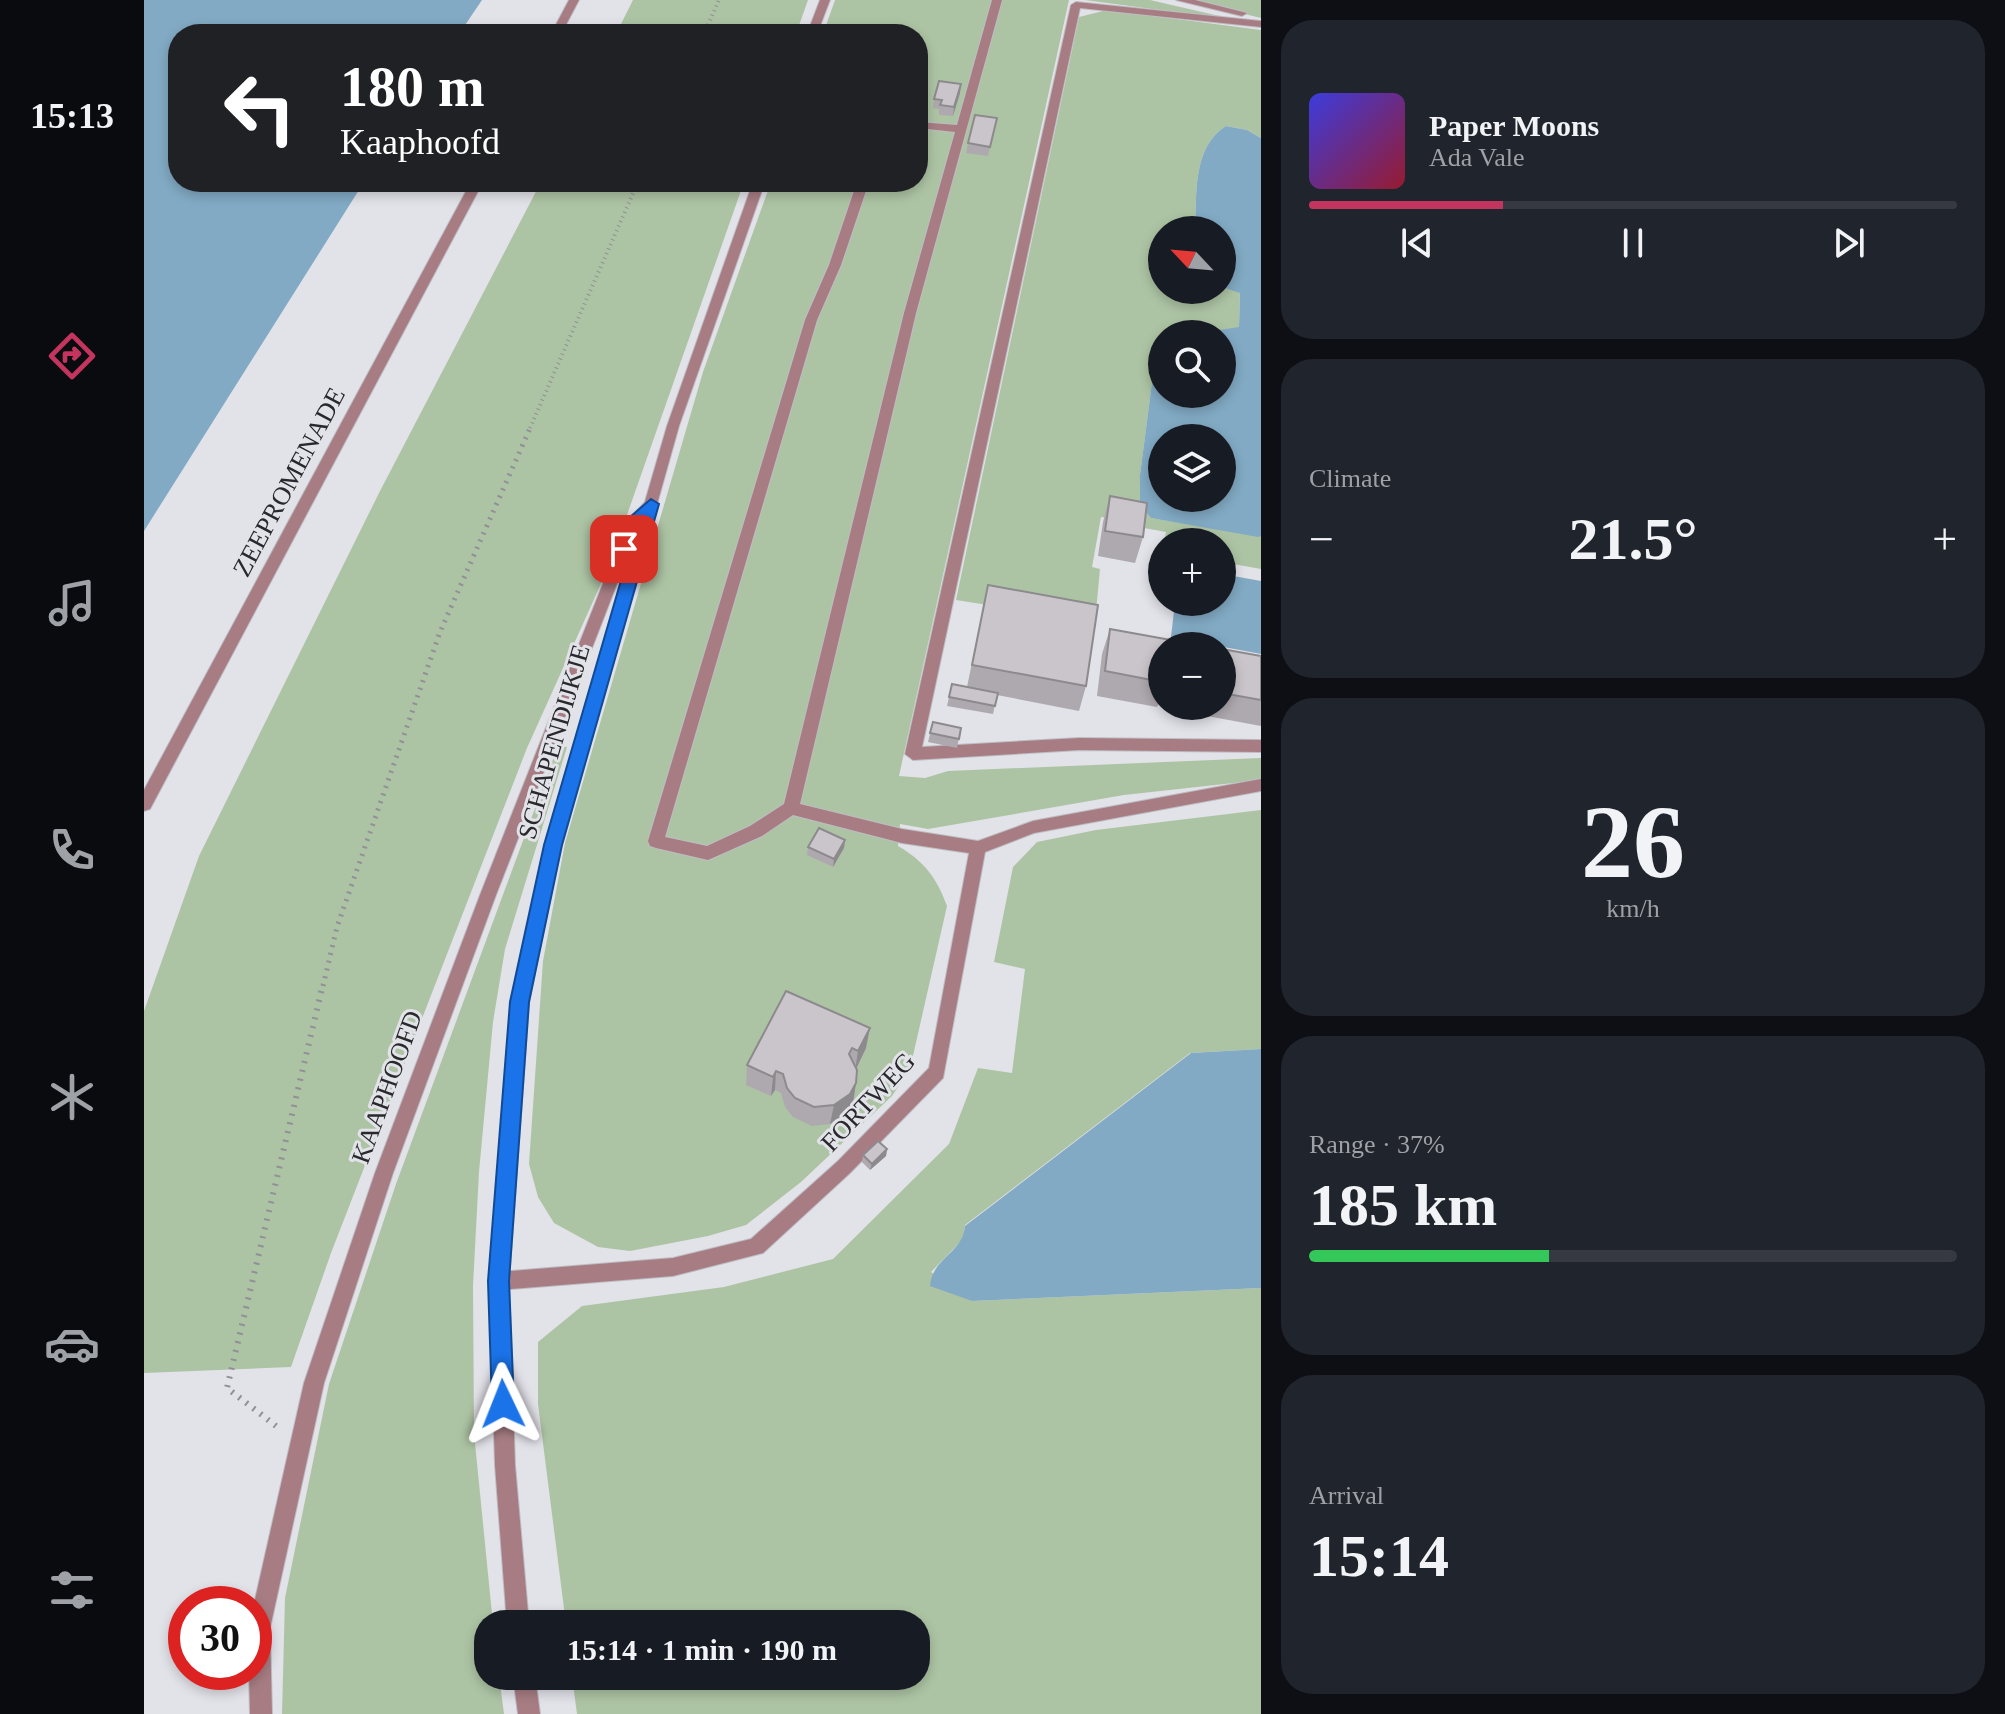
<!DOCTYPE html>
<html lang="en">
<head>
<meta charset="utf-8">
<style>
	body { margin:0; font-family:Georgia,serif; background:#20242c; color:#f1f3f6; height:100vh; display:flex; flex-direction:column; font-size:30px; white-space:nowrap }
	* { box-sizing:border-box; margin:0 }
	p { font-size:26px; color:#9ea1a6 }
	.icon { flex:none; width:44px; height:44px; fill:none; stroke:currentColor; stroke-width:2; stroke-linecap:round; stroke-linejoin:round }
	.map { position:relative; flex:1; overflow:hidden }
	.sheet { display:flex; flex-direction:column; gap:20px; padding:20px; background:#0d0f14; width:744px }
	.sheet>* { flex:none }
	.guide { position:absolute; left:24px; top:24px; width:760px; height:168px; border-radius:32px; box-shadow:0 4px 12px #0003; background:#202124; color:#fff; overflow:hidden }
	.needle { width:52px; rotate:296deg }
	.buttons { position:absolute; left:1004px; top:216px; display:grid; gap:16px }
	.buttons a { display:grid; place-items:center; width:88px; height:88px; border-radius:50%; background:#171b24; box-shadow:0 4px 12px #0003; font-size:40px }
	.speed { position:absolute; left:24px; top:1586px; display:flex; gap:16px; font-size:40px; font-weight:700; text-align:center }
	.speed>* { display:grid; place-content:center; width:104px; height:104px; border-radius:50%; background:#171b24; box-shadow:0 4px 12px #0003; line-height:1 }
	.speed .limit { border:12px solid #d22; background:#fff; color:#111 }
	.pin { position:absolute; display:grid; place-items:center; width:68px; height:68px; color:#fff; margin:-34px; border-radius:16px; box-shadow:0 4px 12px #0006 }
	.me { position:absolute; width:88px; margin:-44px; rotate:358deg; stroke-linejoin:round; filter:drop-shadow(0 0 6px #0008) }
	.turn { display:flex; align-items:center; gap:28px; height:168px; padding:0 40px; font-size:36px }
	.turn .icon { width:104px; height:104px; stroke-width:2.5 }
	.turn b { display:block; font-size:56px; line-height:68px }
	.big { font-size:60px; font-weight:700; line-height:1.1 }
	.sheet .card { flex:1; display:flex; flex-direction:column; justify-content:center; gap:12px; min-width:0; padding:0 28px; border-radius:32px; background:#20242c }
	.sheet .dial { align-items:center; gap:0 }
	.dial b { font-size:104px; line-height:1 }
	.song { display:flex; align-items:center; gap:24px }
	.cover { width:96px; height:96px; border-radius:12px; background:linear-gradient(135deg,hsl(240 70% 55%),hsl(350 70% 35%)) }
	.played { height:8px; border-radius:4px; background:linear-gradient(90deg,#c3345e 30%,#363941 30%) }
	.keys { display:flex; justify-content:space-around; direction:ltr }
	.heat { display:flex; justify-content:space-between; align-items:center; font-size:44px; direction:ltr }
	.charge { height:12px; border-radius:6px; background:linear-gradient(90deg,#34c759 37%,#363941 0) }
	.trip { position:absolute; left:330px; top:1610px; width:456px; height:80px; border-radius:32px; background:#171b24; box-shadow:0 4px 12px #0003; font-weight:700; line-height:80px; text-align:center }
	main { display:flex; flex:1; min-height:0 }
	.dock { display:flex; flex-direction:column; width:144px; justify-content:space-around; align-items:center; background:#090b0e; color:#9ea1a6 }
	.dock .icon { width:56px; height:56px }
	.dock .current { color:#c3345e }
	.dock b { font-size:36px; color:#f1f3f6 }
	.map>svg:first-child { display:block }
</style>
</head>
<body>
<main>
<nav class="dock">
<b>15:13</b>
<svg class="icon current" aria-label="directions" viewBox="0 0 24 24"><path d="M12 3l9 9-9 9-9-9zM9 14v-3h6M13 9l2 2-2 2"/></svg>
<svg class="icon" aria-label="music" viewBox="0 0 24 24"><path d="M9 18V5l10-2v13"/><circle cx="6" cy="18" r="3"/><circle cx="16" cy="16" r="3"/></svg>
<svg class="icon" aria-label="phone" viewBox="0 0 24 24"><path d="M5 4h4l2 5-3 2q2 4 5 5l2-3 5 2v4C11 20 4 13 5 4z"/></svg>
<svg class="icon" aria-label="climate" viewBox="0 0 24 24"><path d="M12 3v18M4 7l16 10M4 17L20 7"/></svg>
<svg class="icon" aria-label="car" viewBox="0 0 24 24"><path d="M5 17H2v-5l4-1 3-4h7l3 4 3 1v5h-3M9 17h6M6 11h13"/><circle cx="7" cy="17" r="2"/><circle cx="17" cy="17" r="2"/></svg>
<svg class="icon" aria-label="filters" viewBox="0 0 24 24"><path d="M4 7h16M4 17h16"/><circle cx="9" cy="7" r="2"/><circle cx="15" cy="17" r="2"/></svg>
</nav>
<div class="map">
<svg width="1117" height="1714" viewBox="0 0 1117 1714">
	<rect width="100%" height="100%" fill="#e2e2e9"/>
	<path fill="#adc4a4" d="M489,0H664L652,34H472Z
		M691,0H925L755,776L781,778L804,771L1117,758V780L980,795L784,829L756,824L754,846C780,861 793,878 803,906L766,1069L748,1096L657,1182L602,1225L564,1236L486,1251L454,1247L410,1223L394,1197L385,1164L399,961L421,843L559,372L627,182H774V34H679Z
		M941,0H1006L1097,21Z
		M1043,0H1117V18Z
		M963,10L1117,30V138L1103,130L1082,126C1048,147 1053,195 1051,230H1018V290H1078V287L1096,292L1095,328L1049,334H1018V363L1010,368L996,475V506L1007,518L1117,536V569L1078,562V542H1045L1021,537L1022,532L1000,528L999,525L957,517L948,567L956,569L951,622L812,600L935,17Z
		M397,182H600L465,566L383,748L187,1253L147,1367L0,1373V1011L55,856L235,493Z
		M414,746L423,747L361,949L349,1022L335,1172L329,1286L330,1433L349,1624H344V1676H355L360,1714H138L141,1598L185,1384L252,1184Z
		M1117,810V1049L1046,1053L821,1225L820,1238L787,1272L828,1301L1117,1288V1714H433L428,1676H772V1624H422L394,1404V1342L438,1306L580,1287L689,1259L805,1144L834,1068L868,1073L881,969L850,962L869,867L893,842L952,830Z"/>
	<path fill="#82aac4" fill-rule="evenodd" d="M0,0H338L315,34H34V182H220L0,531Z
		M1082,126L1103,130L1117,138V536L1114,537L1007,518L996,506V475L1010,367L1018,363V394H1078V359L1084,356L1078,353V334H1049L1095,327L1096,293L1078,287V230H1051C1053,195 1048,147 1082,126ZM1018,438H1078V498H1018Z
		M1078,574L1117,581V654L1027,637L1031,602H1078Z
		M1117,1049V1288L828,1301L786,1286C788,1258 819,1253 821,1226L1047,1053Z"/>
	<g fill="none" stroke-linecap="round" stroke-linejoin="round">
		<g stroke="#bdbdc3" stroke-width="2">
			<path id="lane" d="M425,0H435L417,34H407Z
				M848,0H858L772,313L656,804L758,829L834,841L889,821L1117,779V791L890,833L841,852L799,1078L706,1173L619,1253L529,1276L355,1290L348,1288L345,1281L348,1274L355,1272L529,1258L607,1239L694,1161L785,1068L825,853L758,843L649,815L618,836L564,860L512,848L506,846L504,841L661,320L685,265L713,182H725L697,265L673,320L521,837L563,846L606,826L640,804L760,313L811,132L774,128V122L813,125Z
				M1032,0H1051L1103,13L1098,16Z
				M932,2L1117,21V27L936,8L778,747L935,738L1117,740V752L935,750L769,760L761,754L927,5Z
				M327,182H339L6,809L0,811V790Z
				M507,499L514,504L497,522L352,895L249,1173L180,1383L126,1628L128,1714H106L105,1672H110V1604L160,1383L231,1173L336,895L484,520L502,501Z"/>
		</g>
		<g stroke="#bdbdc3" stroke-width="2">
			<path id="street" d="M676,0H686L673,34H663Z
				M609,182H621L535,426L417,845L385,1002L365,1281L371,1465L385,1624H363L351,1465L345,1281L367,1002L401,845L523,426Z
				M369,1676H391L396,1714H374Z"/>
		</g>
		<path stroke="#909096" stroke-width="4" stroke-dasharray="1 4" stroke-linecap="butt" d="M560,34L575,0
			M386,428L494,182"/>
		<path stroke="#909096" stroke-width="5" stroke-dasharray="2 6" stroke-linecap="butt" d="M179,986L193,927L296,632L387,426"/>
		<path stroke="#909096" stroke-width="6" stroke-dasharray="2 7" stroke-linecap="butt" d="M132,1426L83,1388L179,984"/>
		<use href="#lane" fill="#a77d83" fill-rule="evenodd"/>
		<use href="#street" fill="#a77d83" fill-rule="evenodd"/>
	</g>
	<path fill="#aea9ae" d="M816,93L809,116L795,115V109L789,108L790,99Z
		M853,118L844,156L822,153L824,143Z
		M966,496L999,537L991,563L954,556L959,522Z
		M844,585L942,686L935,711L853,695L849,714L803,706L808,684L823,687Z
		M966,629L1018,646V701H1016L1013,707L953,696L958,654Z
		M1078,649L1117,656V726L1020,708V706H1078Z
		M789,722L817,728L813,748L784,742Z
		M701,840L700,848L689,867L663,855L664,847Z
		M642,991L722,1048L712,1069V1083L709,1103L703,1113L686,1124L668,1126L649,1117L641,1107L637,1093L631,1090L627,1096L602,1085L603,1065Z
		M743,1149L742,1156L726,1170L718,1162L719,1155Z"/>
	<path fill="#8d8a8d" d="M817,84L816,93L809,116L810,107Z
		M701,840L700,848L689,867L690,859Z
		M726,1028L722,1048L711,1071L714,1051Z
		M632,1071L631,1090L627,1096L629,1077Z
		M712,1083L709,1103L703,1113L686,1124L690,1105Z
		M743,1149L742,1156L726,1170L728,1164Z"/>
	<path fill="#cac5ca" stroke="#8d8a8d" stroke-width="2" d="M795,81L817,84L810,107L796,105L798,100L790,99Z
		M831,115L853,118L846,147L824,143Z
		M966,496L1003,503L999,537L961,531Z
		M844,585L954,605L942,686L828,665Z
		M966,629L1060,646H1018V682L961,671Z
		M1078,649L1117,656V700L1078,693Z
		M808,684L854,693L851,706L805,697Z
		M789,722L817,728L815,739L786,733Z
		M675,828L701,840L690,859L664,847Z
		M642,991L726,1028L714,1051L708,1048L705,1054L713,1070L712,1083L706,1094L690,1105L670,1107L651,1098L643,1088L639,1074L632,1071L629,1077L603,1065Z
		M734,1141L743,1149L728,1164L719,1155Z"/>
	<path fill="#1a73e8" stroke="#114b97" stroke-width="2" d="M507,499L515,504L418,845L385,1002L365,1281L370,1404L367,1412L359,1415L351,1412L348,1404L344,1281L366,1002L400,845L485,553H474L472,549L486,517Z"/>
	<g text-anchor="middle" dominant-baseline="central" stroke-width="6" stroke-linejoin="round" paint-order="stroke">
		<g font-size="26" fill="#29292c" stroke="#e2e2e9">
			<text transform="translate(145 482) rotate(-62)">ZEEPROMENADE</text>
			<text transform="translate(410 742) rotate(-74)">SCHAPENDIJKJE</text>
			<text transform="translate(243 1087) rotate(-70)">KAAPHOOFD</text>
			<text transform="translate(724 1102) rotate(-47)">FORTWEG</text>
		</g>
	</g>
</svg>
<div class="buttons">
<a><svg class="needle" viewBox="-14 -14 28 28"><path d="M0-13l5 13h-10z" fill="#e53935"/><path d="M0 13l5-13h-10z" fill="#9ea1a6"/></svg></a>
<a><svg class="icon" aria-label="search" viewBox="0 0 24 24"><circle cx="10" cy="10" r="6"/><path d="M15 15l6 6"/></svg></a>
<a><svg class="icon" aria-label="layers" viewBox="0 0 24 24"><path d="M12 4l9 5-9 5-9-5zM3 14l9 5 9-5"/></svg></a>
<a>+</a>
<a>−</a>
</div>
<div class="speed"><div class="limit">30</div></div>
<div class="pin" style="left:480px;top:549px;background:#d93025"><svg class="icon" aria-label="arrive" viewBox="0 0 24 24"><path d="M6 21V4h12l-3 4 3 4H6"/></svg></div>
<svg class="me" style="left:359px;top:1404px" viewBox="-20 -20 40 40"><path d="M0-17L14 15 0 8-14 15z" fill="#1a73e8" stroke="#fff" stroke-width="4"/></svg>
<div class="trip">15:14 · 1 min · 190 m</div>
<div class="guide">
<div class="turn"><svg class="icon" aria-label="left" viewBox="0 0 24 24"><path d="M17 20v-9H6M10 6l-5 5 5 5"/></svg><div><b>180 m</b>Kaaphoofd</div></div>
</div>
</div>
<section class="sheet">
<div class="card">
<div class="song"><i class="cover"></i><div><b>Paper Moons</b><p>Ada Vale</p></div></div>
<div class="played"></div>
<div class="keys"><svg class="icon" aria-label="previous" viewBox="0 0 24 24"><path d="M18 5L8 12l10 7zM5 5v14"/></svg><svg class="icon" aria-label="pause" viewBox="0 0 24 24"><path d="M8 5v14M16 5v14"/></svg><svg class="icon" aria-label="next" viewBox="0 0 24 24"><path d="M6 5l10 7-10 7zM19 5v14"/></svg></div>
</div>
<div class="card"><p>Climate</p>
<div class="heat"><a>−</a><b class="big">21.5°</b><a>+</a></div>
</div>
<div class="card dial"><b>26</b><p>km/h</p></div>
<div class="card"><p>Range · 37%</p><b class="big">185 km</b><div class="charge"></div></div>
<div class="card"><p>Arrival</p><b class="big">15:14</b></div>
</section>
</main>
</body>
</html>
